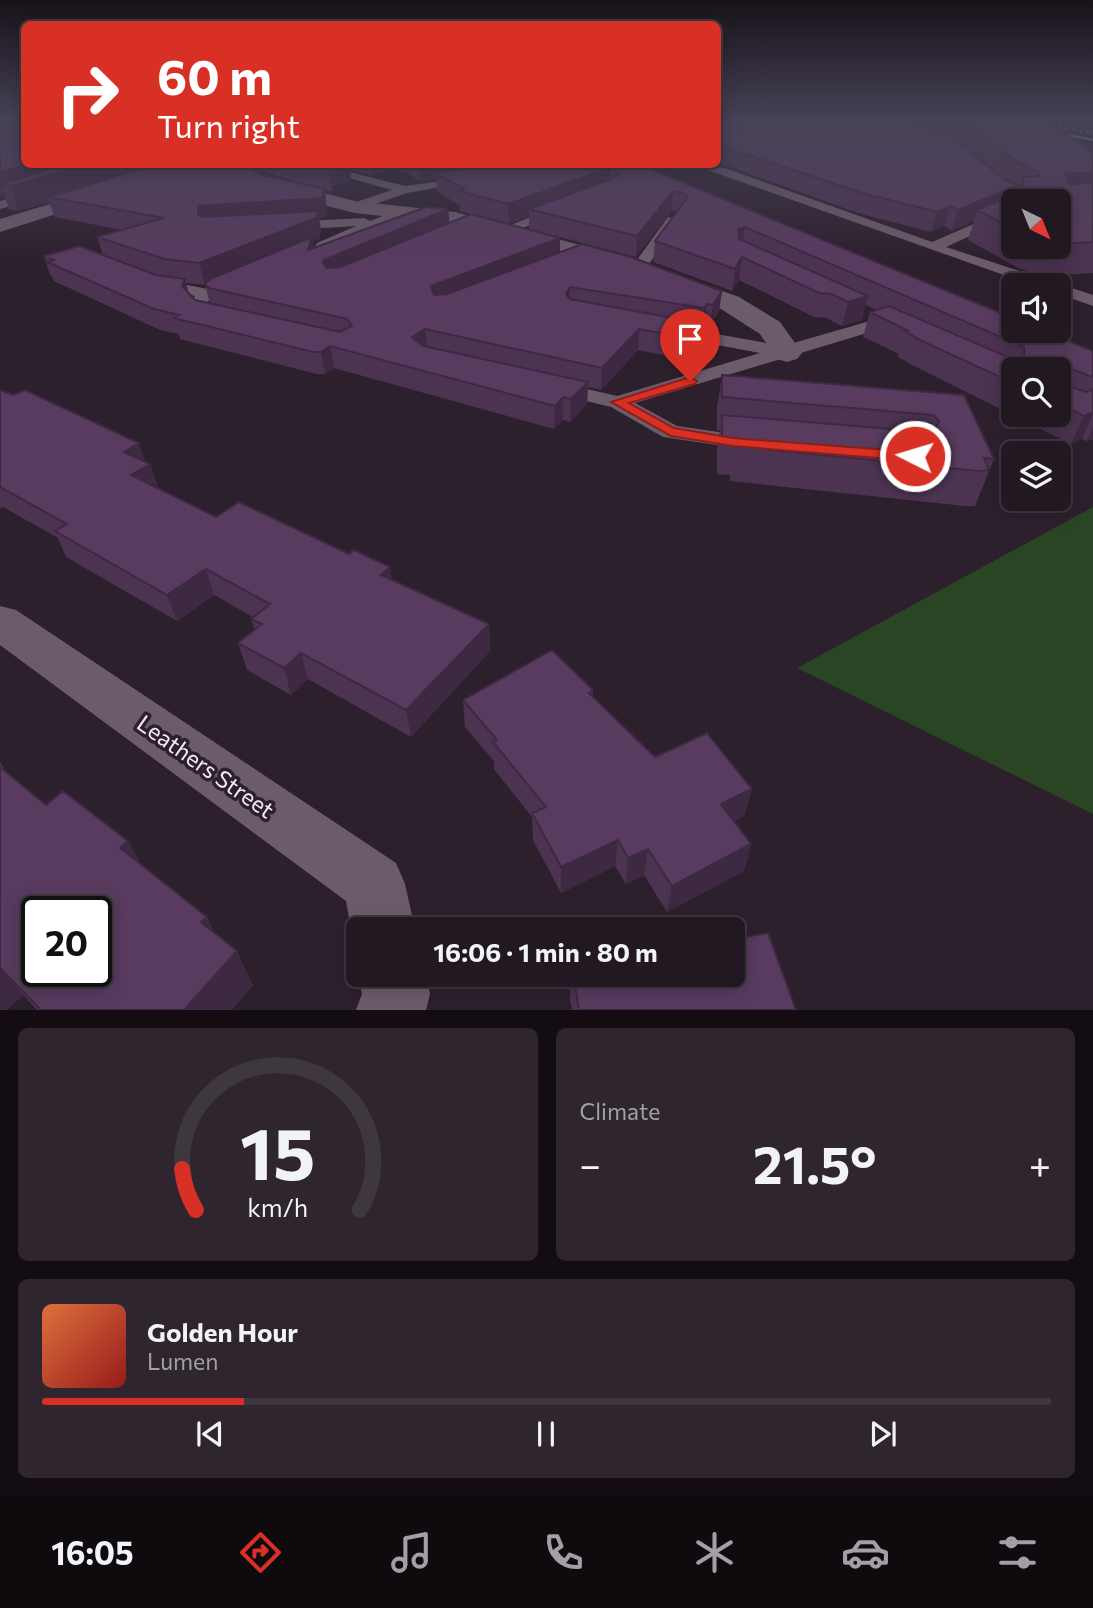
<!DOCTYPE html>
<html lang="en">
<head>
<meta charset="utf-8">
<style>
	body { margin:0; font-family:Commissioner,sans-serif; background:#2e252f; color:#f1f3f6; height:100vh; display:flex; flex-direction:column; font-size:26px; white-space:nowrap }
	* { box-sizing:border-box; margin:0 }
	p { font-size:23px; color:#a2a0a5 }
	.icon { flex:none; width:38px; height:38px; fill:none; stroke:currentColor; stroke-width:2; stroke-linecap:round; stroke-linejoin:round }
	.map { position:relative; height:1010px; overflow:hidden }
	.sheet { display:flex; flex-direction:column; gap:18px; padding:18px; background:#130d13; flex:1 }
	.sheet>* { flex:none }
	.hud { position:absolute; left:21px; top:21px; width:700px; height:147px; border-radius:10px; box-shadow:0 4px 18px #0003,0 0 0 2px #3f3740; background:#d93025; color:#fff; overflow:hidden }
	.needle { width:46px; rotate:137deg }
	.controls { position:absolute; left:1001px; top:189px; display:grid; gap:14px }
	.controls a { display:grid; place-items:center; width:70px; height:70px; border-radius:10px; background:#221822; box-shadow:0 4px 18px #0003,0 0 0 2px #3f3740; font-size:35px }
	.speed { position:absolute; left:21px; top:896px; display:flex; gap:14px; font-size:35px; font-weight:700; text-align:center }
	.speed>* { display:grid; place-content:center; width:91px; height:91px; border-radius:50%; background:#221822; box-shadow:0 4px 18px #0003,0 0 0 2px #3f3740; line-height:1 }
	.speed .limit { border:4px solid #111; border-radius:10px; background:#fff; color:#111 }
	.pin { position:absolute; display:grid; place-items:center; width:60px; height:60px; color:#fff; margin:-72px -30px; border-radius:50% 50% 50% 0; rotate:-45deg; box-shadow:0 0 7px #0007 }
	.pin .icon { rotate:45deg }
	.me { position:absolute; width:77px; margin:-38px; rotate:275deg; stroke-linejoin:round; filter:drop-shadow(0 0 5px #0008) }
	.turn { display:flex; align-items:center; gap:24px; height:147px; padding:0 21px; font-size:32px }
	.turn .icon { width:91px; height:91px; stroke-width:2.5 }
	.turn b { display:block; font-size:49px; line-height:60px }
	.big { font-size:52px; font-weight:700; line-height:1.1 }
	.sheet .card { flex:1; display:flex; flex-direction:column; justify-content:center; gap:10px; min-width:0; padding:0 24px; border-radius:10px; background:#2e252f }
	.sheet .dial { align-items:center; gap:0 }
	.dial svg { height:182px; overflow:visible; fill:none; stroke:#3f3740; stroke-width:7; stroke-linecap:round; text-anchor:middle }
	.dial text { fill:#f1f3f6; stroke:none }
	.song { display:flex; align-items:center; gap:21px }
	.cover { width:84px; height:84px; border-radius:10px; background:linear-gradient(135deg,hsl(20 70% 55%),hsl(0 70% 35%)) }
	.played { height:7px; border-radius:4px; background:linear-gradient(90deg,#d93025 20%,#3f3740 20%) }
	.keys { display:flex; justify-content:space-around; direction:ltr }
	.heat { display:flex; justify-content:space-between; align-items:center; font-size:38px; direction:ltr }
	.sheet .tiles { flex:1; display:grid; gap:18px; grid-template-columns:1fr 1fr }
	.card:last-child { grid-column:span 2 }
	.trip { position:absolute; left:346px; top:917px; width:399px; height:70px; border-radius:10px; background:#221822; box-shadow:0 4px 18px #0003,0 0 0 2px #3f3740; font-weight:700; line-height:70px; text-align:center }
	.tab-bar { display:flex; height:112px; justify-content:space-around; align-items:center; background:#0e0a0e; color:#a2a0a5 }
	.tab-bar .icon { width:49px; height:49px }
	.tab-bar .current { color:#d93025 }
	.tab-bar b { font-size:32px; color:#f1f3f6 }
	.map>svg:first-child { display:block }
</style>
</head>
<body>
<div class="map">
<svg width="1093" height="1010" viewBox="0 0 1093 1010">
	<rect width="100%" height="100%" fill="#2d202d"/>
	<path fill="#2a4524" d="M1093,507V814L797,668Z"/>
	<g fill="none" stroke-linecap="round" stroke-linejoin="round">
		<path fill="#6c5c6b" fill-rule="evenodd" d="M691,164L725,168L932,242L1013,207V216L946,247L1093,295V306L1059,294V285H1032Z
			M346,171L405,186L469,177L475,181L407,193L355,211L349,207L350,204L392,190L342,176L340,174Z
			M37,190L41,191V197L0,209V201Z
			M554,207L565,210L509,234L497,231Z
			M402,208L407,209V215L322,250L315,246L317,243L356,226L288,230L281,226L288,222L364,218L370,221Z
			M668,217L680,220L644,271H634L631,268Z
			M156,279L213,290L215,293L206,304L230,318L221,323L201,318L189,304L195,296L150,287L148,284Z
			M884,317L890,318L893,322L890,326L635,403L677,426L760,438L763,443L760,448L752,450L663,437L611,407L550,392L547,388L557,382L617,396L760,353L654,333L651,329L660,324L783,346Z"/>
		<path fill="#6c5c6b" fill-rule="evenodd" d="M274,181L355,201L455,212L626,257L630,262L626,267L618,269L454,224L355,213L267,191L265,187L267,183Z
			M672,273L739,297L780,322L802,353L797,359L787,362L777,359L760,334L721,309L663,285L660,280L663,275Z
			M0,606L16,610L396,863L405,884L415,929H359V948L351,929L346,901L0,645Z
			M358,975H426L430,994L426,1010H356L362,994Z"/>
		<path fill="#6c5c6b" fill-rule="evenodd" d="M184,164H212L0,232V219Z"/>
		<path stroke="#a89da7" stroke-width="2" d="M1049,131L1093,140"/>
		<path stroke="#a89da7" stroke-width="2.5" stroke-dasharray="3.5 3.5" stroke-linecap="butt" d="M1024,119L1093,133"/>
	</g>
	<path fill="#4c3352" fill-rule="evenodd" d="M0,119L24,164L264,175L307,185L239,164H654L652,170L1093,351V439L1087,441L1082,439L1071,444L912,365L898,357L899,354L863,337L870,312L877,310L865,305L862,320L842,326L826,318L814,317L739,280L732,291L653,262L655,241L677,212L672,210L636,257L529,229V216L509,224L460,211V206L437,191L436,179L420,181L407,173L390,169L372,175L349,170L351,181L333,186L332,192L325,190L327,209L325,218H319L321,231L319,239L312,241L314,248L448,209L449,223L560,252L722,291L719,311L710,325L705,324L702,328L694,327L693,343L682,359L638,350L601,390L588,387L587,404L570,422L563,420L554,429L334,368L325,374H317L180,339L179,334L160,330L54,281L52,276L50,275L44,256L103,255L97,237L122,230L55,217L49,202L19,211L9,209L5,197L0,198ZM186,283L205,285L210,304L195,300L188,293ZM1013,369H1059V415H1013Z
		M718,119H1045L1093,153V273L1045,276L1018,268L968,240L974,221L952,231L944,226L931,232L858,213L725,165L709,164H718ZM959,130L956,139L949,133ZM1013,201H1059V247H1013Z
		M680,164H701V170Z
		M722,375L964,395L994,459L975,506H965L730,481V475L717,474V449L720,430H717V407Z
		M0,390L150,464L158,488L216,517L349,554L390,567L392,580L489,624L490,651L411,737L308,679L291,695L247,670L238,643L255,630L251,619L253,617L214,595L177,621L66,557L58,538L3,507L0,509Z
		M593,690V696L655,757L745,815L734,821L751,844L744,871L667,912L644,875L626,884L615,866L561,893L533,840L532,817L494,769V761L465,727L463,700Z
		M0,762L7,773L46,805L128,841L140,863L215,933L253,985L232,1010H37L23,995L7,1010H0Z
		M571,975H733L796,1010H572L570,1000Z"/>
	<path fill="#3e2942" d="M946,119H962L959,130L937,136L941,120Z
		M27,164H173L48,197L49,202L19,211L10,186L0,185L5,197L0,198V172Z
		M330,164H349L351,181L333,186L332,192L328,169Z
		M371,164H390V169L372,175Z
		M418,164H511L435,173L436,179L420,181Z
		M649,164H654L646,187L647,168Z
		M611,167L610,185L529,209V216L509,224L508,204Z
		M1093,172V198L1056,201L1066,174Z
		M1019,185L1014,201L977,210L974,221L952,231L958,210Z
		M324,189L327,209L325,218H319L321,231L319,239L312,241L315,255L308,250L310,242L205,285L199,263L198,206Z
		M673,191L672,210L636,257L637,236Z
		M950,206L944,226L931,232L937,212Z
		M448,209L450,226L326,282L323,263L324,260Z
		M745,227L741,248L735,250L738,229Z
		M560,238V256L433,306L431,286Z
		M742,257L739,280L732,291L735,269Z
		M185,279L190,299L182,286Z
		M570,287V306L566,294Z
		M722,291L719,311L710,325L713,305Z
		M868,296L862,320L842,326L848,302Z
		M707,304L705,324L702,328L704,308Z
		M695,322L693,343L682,359L685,337Z
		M425,329L427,350L412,337Z
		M639,329L638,350L601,390L602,368Z
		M330,346L334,368L325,374L321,352Z
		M588,382L587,404L570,422L571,399Z
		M563,397V420L554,429L555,406Z
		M1093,412V414L1082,439L1071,444L1084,416Z
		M1093,427V439L1087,441Z
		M139,443L147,466L150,464L158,489L140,499L124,452Z
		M390,567L394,593L381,575Z
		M206,569L214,595L177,621L167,595Z
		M489,624L490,651L411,737L406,710Z
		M301,653L308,679L291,695L284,668Z
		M752,789L745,815L715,830L721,804Z
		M618,840L615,866L561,893V867Z
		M128,841L147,877L120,848Z
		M751,844L744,871L667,912L672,886Z
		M648,849L644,875L626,884L628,858Z
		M207,917L224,952L201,922Z
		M237,951L253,985L232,1010H184Z
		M0,969L23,995L7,1010H0Z"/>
	<path fill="#583b5f" stroke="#3e2942" stroke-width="2" fill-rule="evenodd" d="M0,119H24V164H27L0,172Z
		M718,119H889L948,132L1003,179L1019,185L958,210L950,206L937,212L862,193L727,148H718Z
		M962,119H1045L1093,153V172L1066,174L1069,184L1093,183V242L1059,244V201H1013V228L977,210L1024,190L1023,177L1038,176L1040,173L1017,162Z
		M64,164H90L10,186L0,185Z
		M158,164H237L264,175L324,189L322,198L198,206V215L205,217L318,211L316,218L199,263L165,259L97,237L164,218L48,197Z
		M311,164H330L328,169Z
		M496,164H649L647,168L1013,318V331H1044L1093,351V377L1069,368L1068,386L1087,392L1093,389V412L1084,416L1059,404V369H1013V383L920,340L906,332L909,331L870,312L889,306L1024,364V347L745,227L738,229L739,239L868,296L848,302L831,294L819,293L742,257L735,269L655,241L687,198L686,194L673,191L637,236L529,209L615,178L619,172L611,167L508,204L459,191L464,189L435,173Z
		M426,207L448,209L324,260L323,263L327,268L340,267L471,214L560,238L431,286L434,295L447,294L582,244L631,257L722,291L713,305L707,304L704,308L570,287L566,294L570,299L695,322L685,337L639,329L602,368L425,329L412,337L423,346L588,382L571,399L563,397L555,406L330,346L321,352H313L174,318L179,315L154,309L47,262L54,260L44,256L79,246L156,275L185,279L182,286L195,300L340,332L352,326L347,319L209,288L205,284L210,279L312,237L308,250Z
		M722,375L964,395L994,459L984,458L989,470L979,471L735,446V441L722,439V415L926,432L936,428L939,421L934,415L722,397Z
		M0,390L13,395L25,390L139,443L124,452L150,464L131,475L216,517L239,502L349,554L354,550L390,567L381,575L489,624L406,710L301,653L284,668L238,643L262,624L251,619L270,604L206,569L167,595L55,531L67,524L0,487Z
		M552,650L593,690L589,693L655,757L707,733L752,789L721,804L751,844L672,886L648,849L628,858L618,840L561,867L532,813L546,807L493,742L497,740L463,700Z
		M0,767L46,805L63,791L128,841L120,848L207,917L201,922L237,951L184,1010H41L0,968ZM37,912H96V971H37Z
		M768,933L796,1010H579L573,975H733V939Z"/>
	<linearGradient id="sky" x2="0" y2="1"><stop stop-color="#191219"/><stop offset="0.46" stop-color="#464257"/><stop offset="1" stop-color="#464257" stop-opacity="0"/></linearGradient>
	<rect width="1093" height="260" fill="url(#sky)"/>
	<path fill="#d93025" stroke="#8d1f18" stroke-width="2" d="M690,377L697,381L695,384L629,403L674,428L733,438L915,452L923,456L915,461L733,446L671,436L611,402Z"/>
	<g text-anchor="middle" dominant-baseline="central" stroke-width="7" stroke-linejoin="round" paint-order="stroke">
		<g font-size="23" fill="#f4ebf3" stroke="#2d202d">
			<text transform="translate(206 766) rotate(35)">Leathers Street</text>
		</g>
	</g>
</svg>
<div class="controls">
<a><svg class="needle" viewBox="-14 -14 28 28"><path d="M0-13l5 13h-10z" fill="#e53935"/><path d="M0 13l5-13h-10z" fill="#a2a0a5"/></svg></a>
<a><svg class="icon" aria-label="sound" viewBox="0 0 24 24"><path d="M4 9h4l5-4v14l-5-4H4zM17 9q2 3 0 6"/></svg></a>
<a><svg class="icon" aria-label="search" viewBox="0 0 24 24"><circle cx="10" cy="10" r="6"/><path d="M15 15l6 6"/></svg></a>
<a><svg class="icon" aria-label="layers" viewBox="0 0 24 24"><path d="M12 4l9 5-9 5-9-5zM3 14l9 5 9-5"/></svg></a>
</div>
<div class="speed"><div class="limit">20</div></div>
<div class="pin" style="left:690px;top:381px;background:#d93025"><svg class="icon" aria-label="arrive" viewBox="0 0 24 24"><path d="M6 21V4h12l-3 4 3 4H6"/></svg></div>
<svg class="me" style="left:915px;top:456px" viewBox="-20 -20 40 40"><circle r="17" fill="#d93025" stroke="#fff" stroke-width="3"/><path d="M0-11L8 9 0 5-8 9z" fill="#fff"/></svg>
<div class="trip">16:06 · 1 min · 80 m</div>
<div class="hud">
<div class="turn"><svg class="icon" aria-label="right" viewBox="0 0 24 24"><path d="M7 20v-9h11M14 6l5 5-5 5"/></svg><div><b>60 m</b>Turn right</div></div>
</div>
</div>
<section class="sheet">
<div class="tiles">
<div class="card dial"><svg viewBox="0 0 100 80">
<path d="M14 69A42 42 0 1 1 86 69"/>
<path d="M14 69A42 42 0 0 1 8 51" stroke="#d93025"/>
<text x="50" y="56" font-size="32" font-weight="700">15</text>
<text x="50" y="72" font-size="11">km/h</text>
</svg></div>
<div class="card"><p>Climate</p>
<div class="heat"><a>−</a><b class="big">21.5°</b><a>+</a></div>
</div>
<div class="card">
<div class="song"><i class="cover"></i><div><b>Golden Hour</b><p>Lumen</p></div></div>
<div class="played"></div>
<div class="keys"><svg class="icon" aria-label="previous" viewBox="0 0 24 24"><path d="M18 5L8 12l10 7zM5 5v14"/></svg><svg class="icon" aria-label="pause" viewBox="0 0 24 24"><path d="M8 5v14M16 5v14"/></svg><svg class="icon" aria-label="next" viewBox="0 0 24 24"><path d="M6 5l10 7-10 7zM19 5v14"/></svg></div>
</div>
</div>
</section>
<nav class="tab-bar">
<b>16:05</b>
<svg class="icon current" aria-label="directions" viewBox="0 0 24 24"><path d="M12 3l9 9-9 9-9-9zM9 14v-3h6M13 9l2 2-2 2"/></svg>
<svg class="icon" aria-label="music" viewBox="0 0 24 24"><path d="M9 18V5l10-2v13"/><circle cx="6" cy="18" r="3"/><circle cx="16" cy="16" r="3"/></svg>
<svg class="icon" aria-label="phone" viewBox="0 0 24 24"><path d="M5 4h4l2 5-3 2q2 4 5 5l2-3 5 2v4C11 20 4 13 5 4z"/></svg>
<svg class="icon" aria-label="climate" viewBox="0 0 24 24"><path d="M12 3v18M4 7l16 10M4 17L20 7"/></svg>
<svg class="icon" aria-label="car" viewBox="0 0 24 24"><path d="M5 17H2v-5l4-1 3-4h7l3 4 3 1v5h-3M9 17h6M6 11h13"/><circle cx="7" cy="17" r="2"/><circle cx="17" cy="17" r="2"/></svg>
<svg class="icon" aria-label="filters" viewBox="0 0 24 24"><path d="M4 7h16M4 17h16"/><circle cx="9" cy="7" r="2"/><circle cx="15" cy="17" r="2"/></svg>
</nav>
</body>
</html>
